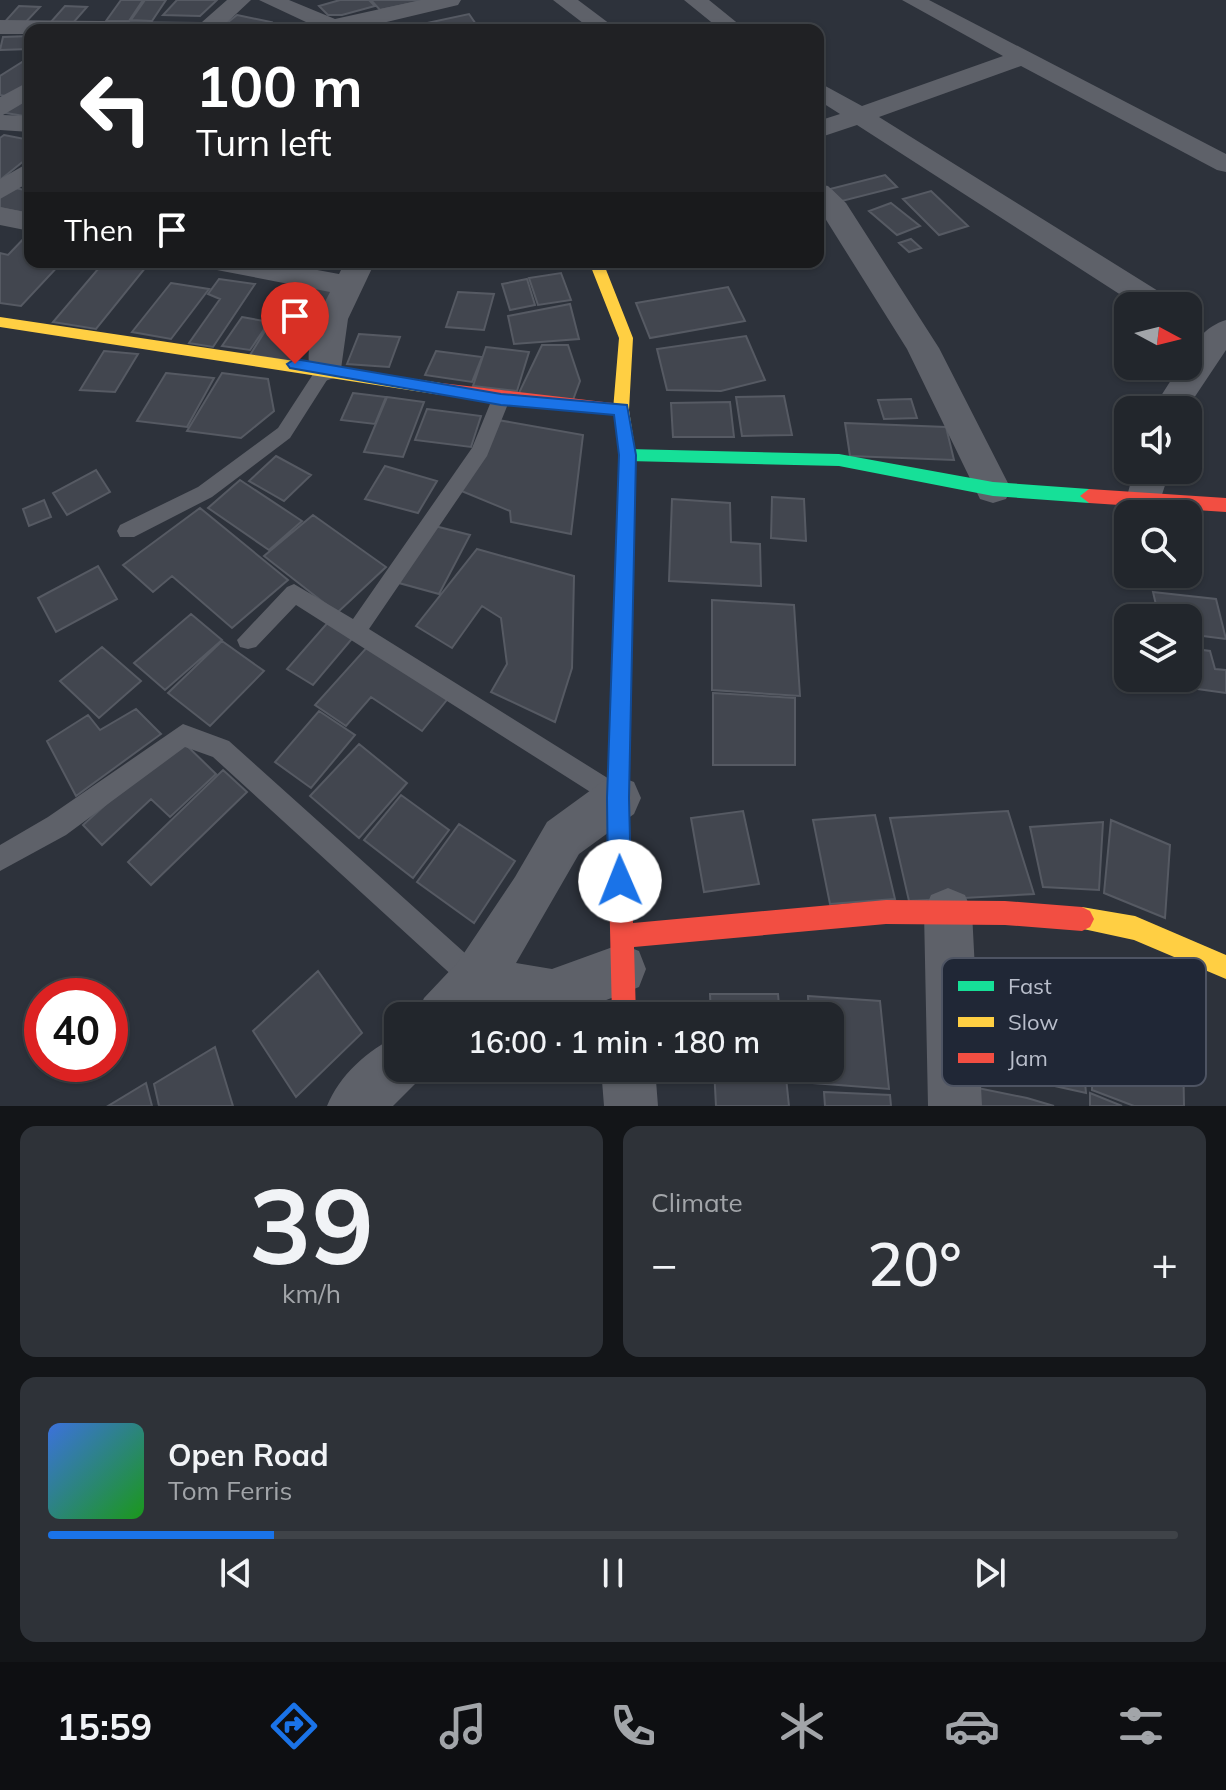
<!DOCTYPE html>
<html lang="en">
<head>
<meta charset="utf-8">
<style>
	body { margin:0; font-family:Mulish,sans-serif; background:#2e3238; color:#f1f3f6; height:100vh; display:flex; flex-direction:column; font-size:30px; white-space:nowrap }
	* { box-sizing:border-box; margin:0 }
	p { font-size:26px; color:#a2a5a9 }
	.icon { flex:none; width:44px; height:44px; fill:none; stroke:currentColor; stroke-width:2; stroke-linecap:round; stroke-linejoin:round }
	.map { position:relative; height:1106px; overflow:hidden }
	.panel { display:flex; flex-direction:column; gap:20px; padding:20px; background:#131518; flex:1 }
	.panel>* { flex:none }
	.guide { position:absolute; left:24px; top:24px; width:800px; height:244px; border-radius:16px; box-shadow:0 2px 6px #0004,0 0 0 2px #3f4348; background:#202124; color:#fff; overflow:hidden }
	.needle { width:52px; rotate:97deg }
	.controls { position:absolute; left:1114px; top:292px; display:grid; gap:16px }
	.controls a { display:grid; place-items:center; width:88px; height:88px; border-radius:16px; background:#22262c; box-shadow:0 2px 6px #0004,0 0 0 2px #3f4348; font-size:40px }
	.speed { position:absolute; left:24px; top:978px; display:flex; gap:16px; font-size:40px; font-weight:700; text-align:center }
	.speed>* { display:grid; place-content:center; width:104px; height:104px; border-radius:50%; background:#22262c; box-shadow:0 2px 6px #0004,0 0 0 2px #3f4348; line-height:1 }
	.speed .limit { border:12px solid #d22; background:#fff; color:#111 }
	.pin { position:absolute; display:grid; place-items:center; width:68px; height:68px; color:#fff; margin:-82px -34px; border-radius:50% 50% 50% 0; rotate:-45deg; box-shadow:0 0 8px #0007 }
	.pin .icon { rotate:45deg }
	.me { position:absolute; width:88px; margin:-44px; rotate:359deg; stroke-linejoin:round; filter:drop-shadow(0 0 6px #0008) }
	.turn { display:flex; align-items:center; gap:28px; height:168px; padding:0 40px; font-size:36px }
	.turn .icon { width:104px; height:104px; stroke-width:2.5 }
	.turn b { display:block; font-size:56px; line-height:68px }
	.then { display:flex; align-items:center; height:76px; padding:0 40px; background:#0003; gap:16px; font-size:30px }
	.big { font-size:60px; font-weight:600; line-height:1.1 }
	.panel .card { flex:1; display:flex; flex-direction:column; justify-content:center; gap:12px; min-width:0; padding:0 28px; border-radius:16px; background:#2e3238 }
	.panel .dial { align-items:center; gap:0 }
	.dial b { font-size:104px; line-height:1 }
	.song { display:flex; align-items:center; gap:24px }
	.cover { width:96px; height:96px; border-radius:12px; background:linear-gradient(135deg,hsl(220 70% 55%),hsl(120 70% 35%)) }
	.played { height:8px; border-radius:4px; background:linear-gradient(90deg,#1a73e8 20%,#3f4348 20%) }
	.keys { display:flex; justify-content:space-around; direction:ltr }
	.heat { display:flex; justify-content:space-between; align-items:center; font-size:44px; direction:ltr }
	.panel .tiles { flex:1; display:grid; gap:20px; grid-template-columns:1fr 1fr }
	.card:last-child { grid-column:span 2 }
	.trip { position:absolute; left:384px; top:1002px; width:460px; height:80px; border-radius:16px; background:#22262c; box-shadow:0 2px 6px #0004,0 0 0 2px #3f4348; font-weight:600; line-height:80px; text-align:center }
	.dock { display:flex; height:128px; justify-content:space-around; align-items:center; background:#0e0f12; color:#a2a5a9 }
	.dock .icon { width:56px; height:56px }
	.dock .current { color:#1a73e8 }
	.dock b { font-size:36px; color:#f1f3f6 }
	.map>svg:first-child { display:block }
</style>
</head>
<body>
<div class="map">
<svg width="1226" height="1106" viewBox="0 0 1226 1106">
	<rect width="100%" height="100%" fill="#2d323b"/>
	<path fill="#42464f" stroke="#565a63" stroke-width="2" d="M121,0H143L129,21H106Z
		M145,0H166L152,21L131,20Z
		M177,0H217L200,16L163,15Z
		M340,0H369L375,6L342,15H328L319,6Z
		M371,0H427L380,10Z
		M19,6L40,7L23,25H2Z
		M65,6L87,7L73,23H50Z
		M469,14L480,30L399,29Z
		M237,15L271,22L261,30L222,27Z
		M30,36V49L0,50L3,37Z
		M30,57V84L11,97L0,95V76Z
		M18,97L30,100V117L0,112Z
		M4,135L30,140V156L0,180V138Z
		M885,175L897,187L842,201L830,189Z
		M10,187L30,191V214L0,208V195Z
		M931,191L968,226L939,235L903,199Z
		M891,203L920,226L897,235L869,211Z
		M30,232V262H62L21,306L0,303V253L8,255Z
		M911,239L921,248L909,252L899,243Z
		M104,262H150L96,329L53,322Z
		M561,273L571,300L538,305L529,278Z
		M219,279L255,284L213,347L189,343L220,299L208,294Z
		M527,279L535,305L510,310L502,284Z
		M297,280L338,286L296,362L250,355Z
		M171,283L209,289L171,339L132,332Z
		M728,287L745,321L650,338L636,303Z
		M458,292L494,294L484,330L446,327Z
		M570,304L579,339L514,344L508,316Z
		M242,317L269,322L250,350L222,346Z
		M359,334L400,337L389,367L347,364Z
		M746,336L765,380L721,391L667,390L657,349Z
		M542,345H568L580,381L573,400L517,397Z
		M486,347L529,352L517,391L473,386Z
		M104,351L138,354L115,392L80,390Z
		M436,351L482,357L472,382L425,375Z
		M166,373L214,378L187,427L137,421Z
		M222,373L268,379L274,411L241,438L187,431Z
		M353,393L386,397L375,424L341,420Z
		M784,396L792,435L742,436L736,397Z
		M387,397L424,402L403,457L364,452Z
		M911,399L917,418L884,419L878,400Z
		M730,402L734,437H673L671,403Z
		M427,409L481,416L471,447L415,440Z
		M498,420L583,435L571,534L511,522L510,511L459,490Z
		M845,423L946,427L954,460L850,456Z
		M276,456L311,475L284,501L249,481Z
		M385,466L437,481L418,513L365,499Z
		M96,470L110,492L67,515L53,493Z
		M240,480L302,521L269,550L208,508Z
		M772,497L804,499L806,541L771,538Z
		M672,499L730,503L731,542L760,544L761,586L669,581Z
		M44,500L51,517L29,526L23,509Z
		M200,508L288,580L232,628L172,576L153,592L123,565Z
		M313,515L386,567L337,613L264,556Z
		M431,525L470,535L439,594L399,583Z
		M477,549L574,576L572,668L555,722L491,692L507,664L501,618L482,606L452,648L416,626Z
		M98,566L117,599L56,632L38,598Z
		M1153,592L1216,599L1226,639L1188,634V618H1159Z
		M712,600L794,605L800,696L712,690Z
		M191,614L222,640L165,690L134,663Z
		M330,620L356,634L313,685L287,669Z
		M222,641L264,671L210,726L168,693Z
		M369,645L450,696L422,731L371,697L346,726L315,705Z
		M102,647L141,681L99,718L60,681Z
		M1188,648L1210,651L1215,669L1226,670V693L1169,685L1167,678H1188Z
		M713,693L795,698V765H713Z
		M136,709L161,734L76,796L47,741L88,715L100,730Z
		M319,711L355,735L311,788L275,762Z
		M179,738L216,774L170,817L151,799L102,845L83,825Z
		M359,744L407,783L359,838L310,796Z
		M223,770L247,792L151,885L128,862Z
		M401,795L449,830L413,878L364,840Z
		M743,811L759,884L704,892L691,818Z
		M1008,811L1034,894L909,901L890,818Z
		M875,815L895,899L830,904L813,820Z
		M1111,820L1170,845L1165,918L1104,893Z
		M1103,822L1099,890L1043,887L1030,827Z
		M459,824L515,861L474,923L417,882Z
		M318,971L362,1033L296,1097L253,1031Z
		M989,986L1078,1005L1086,1093L992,1072Z
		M710,994H778L780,1016H711Z
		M808,996L880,1001L889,1089L813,1083L812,1068H830V1016H809Z
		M1094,1018L1183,1051L1184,1106H1134L1092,1090Z
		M215,1047L233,1106H159L154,1084Z
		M714,1068H785L789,1106H716Z
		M146,1083L152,1106H108Z
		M968,1086L1027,1098L1054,1106H968Z
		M824,1092L890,1095L891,1106H825Z
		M1090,1093L1122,1106H1090Z"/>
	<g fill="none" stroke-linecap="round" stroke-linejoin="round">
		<path fill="#5e6169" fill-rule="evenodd" d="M325,363L334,369L290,438L212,497L134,537H120L117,531L120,525L198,487L278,428L319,365Z
			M501,393L510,399L487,456L369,629L622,787L626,795L622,803L614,807L296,605L256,647L248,649L240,647L237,640L287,587L294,584L353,619L472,448L492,399Z
			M183,724L229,741L485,971L489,980L485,989L476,993L467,989L213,757L185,747L66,835L0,871V845L48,817Z"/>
		<path fill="#5e6169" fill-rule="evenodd" d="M227,0H251L219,30H30V34H0V20L202,22Z
			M259,0H289L335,19L421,0H461L458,5L353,30H323Z
			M553,0H578L618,30H592Z
			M684,0H709L746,30H721Z
			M902,0H929L1226,154V172L1217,170L1021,66L879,117L1171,299L1175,306H1138L857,125L818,138V121L840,114L818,100V82L862,106L1003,56Z
			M30,81V99L3,115L30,116V132L0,130V97Z
			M30,162V182L0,199V179Z
			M818,184L828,186L846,203L939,348L1011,489L1006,499L993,503L980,499L907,349L818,207Z
			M0,207L30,213V231L0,225Z
			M207,262H274L339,274L345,262H375L348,319L341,369L337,377L325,381L313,377C300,354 319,313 330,292L222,271L212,269Z
			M1226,320V350L1186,410H1152L1180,366H1188C1188,345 1206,326 1226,320Z
			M1134,470H1170L1157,510L1145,514L1131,510L1126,500Z
			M618,776L634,782L641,798L634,814L579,854L516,963L552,969L621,944L639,951L646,969L639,987C572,1014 558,1022 485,1007L477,1016H416L424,998L458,962L515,877L547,822L602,782Z
			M948,888L965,895L972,912L982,1106H928L924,912L931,895Z
			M398,1036V1068H423L417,1082L393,1106H327C339,1076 368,1049 398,1036Z
			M601,1068H655L658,1106H604Z"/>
		<path fill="#16e098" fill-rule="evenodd" d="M628,449L839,454L993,482L1089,489L1098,496L1089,503L993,496L839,466L628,461L620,455Z"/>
		<path fill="#ffcf43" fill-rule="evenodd" d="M589,262H603L633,338L629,410L636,455L631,695L628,702L621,704L614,702L611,695L620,455L613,410L619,338Z
			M0,317L441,383L449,389L441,395L0,327Z
			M1082,907L1135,916L1226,955V979L1134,940L1074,927L1070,919L1074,911Z"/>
		<path fill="#f24e42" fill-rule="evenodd" d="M441,383L621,404L629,410L621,416L441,395L433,389Z
			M1089,489L1226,498V512L1089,503L1080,496Z
			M621,686L628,688L631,695L629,798L633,923L886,900L1005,901L1082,907L1090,911L1094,919L1090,927L1082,931L1005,925L886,924L634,947L636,1016H612L607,798L611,695L614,688Z"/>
	</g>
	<path fill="#1a73e8" stroke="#114b97" stroke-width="2" d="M295,359L501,394L627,405L636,455L629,798L631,881L628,889L620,892L612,889L608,881L607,798L619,455L614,415L501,405L290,368L287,364Z"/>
	<rect x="942" y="958" width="264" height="128" rx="12" fill="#202736" stroke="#4e5463" stroke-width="2"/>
	<rect x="958" y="981" width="36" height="10" fill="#16e098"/>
	<rect x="958" y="1017" width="36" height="10" fill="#ffcf43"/>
	<rect x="958" y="1053" width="36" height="10" fill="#f24e42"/>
	<g font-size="22" fill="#b9becb">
		<text x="1008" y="994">Fast</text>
		<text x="1008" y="1030">Slow</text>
		<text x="1008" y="1066">Jam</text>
	</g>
</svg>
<div class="controls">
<a><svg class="needle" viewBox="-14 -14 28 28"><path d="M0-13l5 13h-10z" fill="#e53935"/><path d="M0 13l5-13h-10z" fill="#a2a5a9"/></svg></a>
<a><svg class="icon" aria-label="sound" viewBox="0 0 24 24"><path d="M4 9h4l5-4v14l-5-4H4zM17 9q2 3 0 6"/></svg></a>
<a><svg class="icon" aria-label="search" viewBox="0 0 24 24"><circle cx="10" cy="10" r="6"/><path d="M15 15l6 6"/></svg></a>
<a><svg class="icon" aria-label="layers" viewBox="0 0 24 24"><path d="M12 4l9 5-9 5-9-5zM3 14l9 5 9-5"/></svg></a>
</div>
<div class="speed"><div class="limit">40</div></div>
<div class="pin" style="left:295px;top:364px;background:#d93025"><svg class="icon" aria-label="arrive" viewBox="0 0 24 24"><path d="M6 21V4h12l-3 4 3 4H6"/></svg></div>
<svg class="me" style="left:620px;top:881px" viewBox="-20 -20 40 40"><circle r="19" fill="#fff"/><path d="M0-13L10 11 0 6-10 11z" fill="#1a73e8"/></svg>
<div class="trip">16:00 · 1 min · 180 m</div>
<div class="guide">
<div class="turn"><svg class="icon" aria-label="left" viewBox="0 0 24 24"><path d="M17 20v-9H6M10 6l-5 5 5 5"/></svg><div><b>100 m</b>Turn left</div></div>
<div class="then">Then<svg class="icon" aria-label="arrive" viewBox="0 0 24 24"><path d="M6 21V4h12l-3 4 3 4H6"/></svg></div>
</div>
</div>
<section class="panel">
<div class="tiles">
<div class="card dial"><b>39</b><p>km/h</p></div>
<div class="card"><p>Climate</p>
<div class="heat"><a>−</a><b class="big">20°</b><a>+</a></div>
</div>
<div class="card">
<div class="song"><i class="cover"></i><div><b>Open Road</b><p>Tom Ferris</p></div></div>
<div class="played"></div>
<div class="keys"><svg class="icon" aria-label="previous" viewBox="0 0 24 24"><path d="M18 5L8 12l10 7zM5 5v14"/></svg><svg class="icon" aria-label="pause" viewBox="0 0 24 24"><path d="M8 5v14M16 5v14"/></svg><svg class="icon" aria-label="next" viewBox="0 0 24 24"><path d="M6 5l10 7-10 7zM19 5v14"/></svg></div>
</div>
</div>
</section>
<nav class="dock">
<b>15:59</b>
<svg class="icon current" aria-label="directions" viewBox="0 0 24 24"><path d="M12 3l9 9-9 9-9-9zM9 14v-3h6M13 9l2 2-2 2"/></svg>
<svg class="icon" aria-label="music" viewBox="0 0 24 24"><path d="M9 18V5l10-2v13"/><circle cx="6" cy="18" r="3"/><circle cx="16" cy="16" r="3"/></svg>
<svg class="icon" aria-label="phone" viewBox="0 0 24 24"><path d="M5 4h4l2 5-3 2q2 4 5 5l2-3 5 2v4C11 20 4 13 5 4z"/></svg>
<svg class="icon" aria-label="climate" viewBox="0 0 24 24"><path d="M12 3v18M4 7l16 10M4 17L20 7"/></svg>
<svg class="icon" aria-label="car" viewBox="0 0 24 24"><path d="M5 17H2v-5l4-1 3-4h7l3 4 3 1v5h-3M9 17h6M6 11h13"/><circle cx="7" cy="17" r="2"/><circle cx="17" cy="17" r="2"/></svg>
<svg class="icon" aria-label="filters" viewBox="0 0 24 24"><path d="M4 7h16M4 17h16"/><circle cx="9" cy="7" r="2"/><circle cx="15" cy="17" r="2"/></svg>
</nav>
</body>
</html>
